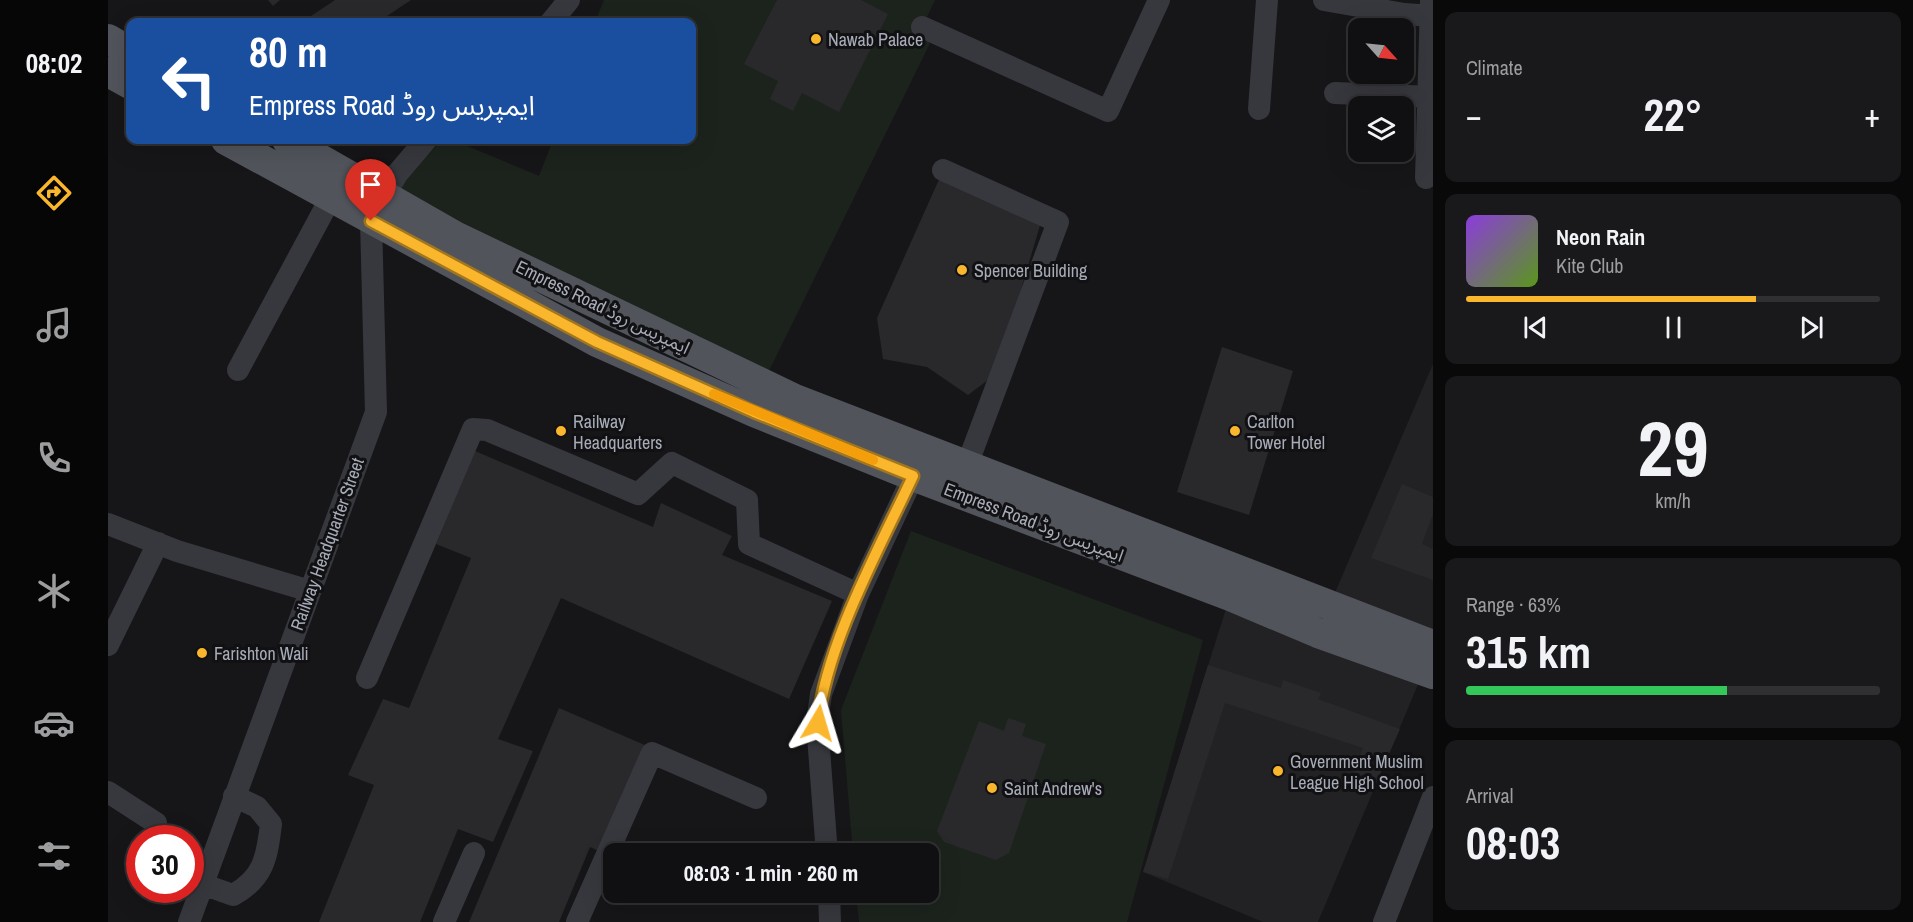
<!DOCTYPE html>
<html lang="en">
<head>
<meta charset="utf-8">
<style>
	body { margin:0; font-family:"Archivo Narrow","Noto Sans Arabic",sans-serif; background:#19191b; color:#f1f3f6; height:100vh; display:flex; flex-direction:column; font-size:22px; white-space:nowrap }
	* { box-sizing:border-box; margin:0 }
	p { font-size:20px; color:#9c9d9f }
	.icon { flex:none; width:33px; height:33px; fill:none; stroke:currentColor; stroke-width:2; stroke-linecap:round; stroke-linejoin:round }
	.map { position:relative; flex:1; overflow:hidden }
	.panel { display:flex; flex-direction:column; gap:12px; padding:12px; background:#09090a; width:480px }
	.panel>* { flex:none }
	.banner { position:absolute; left:18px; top:18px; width:570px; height:126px; border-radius:12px; box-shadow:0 6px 24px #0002,0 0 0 2px #303032; background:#1a4fa0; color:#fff; overflow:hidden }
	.needle { width:39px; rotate:117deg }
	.buttons { position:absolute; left:1240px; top:18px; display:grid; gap:12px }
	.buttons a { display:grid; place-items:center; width:66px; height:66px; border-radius:12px; background:#101012; box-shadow:0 6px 24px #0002,0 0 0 2px #303032; font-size:30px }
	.speed { position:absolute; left:18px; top:825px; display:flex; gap:12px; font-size:30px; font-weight:700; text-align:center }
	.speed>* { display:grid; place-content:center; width:78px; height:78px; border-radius:50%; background:#101012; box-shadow:0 6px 24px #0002,0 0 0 2px #303032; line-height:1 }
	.speed .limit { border:9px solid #d22; background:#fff; color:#111 }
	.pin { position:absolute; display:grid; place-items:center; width:51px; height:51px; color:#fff; margin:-62px -26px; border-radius:50% 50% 50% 0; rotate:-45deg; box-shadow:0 0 6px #0007 }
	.pin .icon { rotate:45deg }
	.me { position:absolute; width:66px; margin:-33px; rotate:7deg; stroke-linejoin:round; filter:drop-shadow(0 0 4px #0008) }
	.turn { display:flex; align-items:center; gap:21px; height:126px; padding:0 24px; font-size:27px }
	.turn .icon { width:78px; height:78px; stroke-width:2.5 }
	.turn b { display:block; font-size:42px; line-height:51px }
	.big { font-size:45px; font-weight:800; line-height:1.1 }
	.panel .tile { flex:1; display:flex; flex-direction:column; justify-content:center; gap:9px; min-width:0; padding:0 21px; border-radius:12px; background:#19191b }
	.panel .dial { align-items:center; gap:0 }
	.dial b { font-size:78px; line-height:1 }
	.song { display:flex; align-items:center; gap:18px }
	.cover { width:72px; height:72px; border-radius:9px; background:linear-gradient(135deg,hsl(270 70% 55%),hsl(90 70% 35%)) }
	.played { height:6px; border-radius:3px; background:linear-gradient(90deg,#fab62c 70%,#303032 70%) }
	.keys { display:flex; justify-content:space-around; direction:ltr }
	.heat { display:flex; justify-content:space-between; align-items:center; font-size:33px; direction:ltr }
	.charge { height:9px; border-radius:4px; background:linear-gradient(90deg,#34c759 63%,#303032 0) }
	.trip { position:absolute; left:495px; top:843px; width:336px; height:60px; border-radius:12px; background:#101012; box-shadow:0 6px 24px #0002,0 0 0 2px #303032; font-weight:800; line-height:60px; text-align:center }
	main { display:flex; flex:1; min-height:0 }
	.tabs { display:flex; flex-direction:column; width:108px; justify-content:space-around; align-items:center; background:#060607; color:#9c9d9f }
	.tabs .icon { width:42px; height:42px }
	.tabs .current { color:#fab62c }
	.tabs b { font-size:27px; color:#f1f3f6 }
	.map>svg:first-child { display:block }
</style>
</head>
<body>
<main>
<nav class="tabs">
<b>08:02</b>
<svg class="icon current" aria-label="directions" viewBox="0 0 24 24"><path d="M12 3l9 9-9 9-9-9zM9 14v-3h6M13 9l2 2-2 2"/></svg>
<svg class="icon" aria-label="music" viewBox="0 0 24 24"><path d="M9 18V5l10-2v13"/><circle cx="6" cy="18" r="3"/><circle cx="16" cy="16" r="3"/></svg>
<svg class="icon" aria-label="phone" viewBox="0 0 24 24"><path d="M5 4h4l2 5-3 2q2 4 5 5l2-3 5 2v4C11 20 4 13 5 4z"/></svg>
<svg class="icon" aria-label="climate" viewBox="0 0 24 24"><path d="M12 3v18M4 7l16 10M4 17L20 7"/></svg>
<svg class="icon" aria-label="car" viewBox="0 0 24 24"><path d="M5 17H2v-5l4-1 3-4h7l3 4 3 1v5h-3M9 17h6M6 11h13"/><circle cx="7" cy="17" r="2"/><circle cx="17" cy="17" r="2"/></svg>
<svg class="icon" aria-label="filters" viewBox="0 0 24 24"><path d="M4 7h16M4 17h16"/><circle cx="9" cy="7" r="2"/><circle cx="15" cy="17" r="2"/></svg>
</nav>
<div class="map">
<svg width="1325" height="922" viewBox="0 0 1325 922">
	<rect width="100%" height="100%" fill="#161618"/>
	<path fill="#222225" d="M1325,364V679L1314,675L1210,922H1155L1035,872L1122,596L1211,630Z"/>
	<path fill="#1c231d" d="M496,0H827L814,27L827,33L656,381L258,221L334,140H345L431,176L445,140H584V22H487Z
		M803,531L1095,640L1019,922H751L748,893L820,892V854L745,853L733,710Z"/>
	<path fill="#29292c" d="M160,0H172L165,6Z
		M227,0H303L270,22H194Z
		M669,0H753L780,14L731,112L694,93L685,111L662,99L670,81L636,64Z
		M833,175L933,222L888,374L860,395L819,367L775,359L769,318Z
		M1114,347L1185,371L1141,515L1069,492Z
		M367,451L545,527L553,503L624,536L614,555L724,601L681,699L453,598L390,739L425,751L385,842L350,829L312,922H211L266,785L240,775L275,699L301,708L363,558L328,544Z
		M1294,484L1325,497V514L1314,544L1325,549V580L1263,558Z
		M1100,665L1173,688L1175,680L1213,693L1210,699L1292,729L1269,781L1244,771L1255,748L1117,703L1060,879L1035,872Z
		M451,708L539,746L495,853L482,847L451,922H361Z
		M900,718L918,724L914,736L938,744L901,853L888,860L836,842L829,831L871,721L896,731Z"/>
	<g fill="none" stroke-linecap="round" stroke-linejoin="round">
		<path stroke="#37383d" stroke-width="22" d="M1216,0L1296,14L1325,16
			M443,22L461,0
			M814,27L1000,111L1051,0
			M1227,93L1325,97
			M1151,109L1159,0
			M835,170L950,222L859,465
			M1318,178L1323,0
			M130,370L222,199
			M0,524L69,551L202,591
			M0,645L50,543
			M259,678L365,429L379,430L530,494L564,463L639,500L641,544L750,594
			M0,792L48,823
			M719,854L709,723L713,694L750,594L812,462
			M94,884L125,895C156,878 159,857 163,824L149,807L126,796
			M721,892L722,922
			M81,922L268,412L263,221L289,174L318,140
			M336,922L366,853
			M469,922L544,753L648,798
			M1276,922L1325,797"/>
		<path stroke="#52545c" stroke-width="30" d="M0,39L22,52
			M0,72L22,84
			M118,140L489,342L646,412L805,476L1122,596L1210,633L1325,674
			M179,140L347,236L687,399L1325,645"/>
	</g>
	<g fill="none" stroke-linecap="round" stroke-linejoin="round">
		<g stroke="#a2761d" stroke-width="15">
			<path id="route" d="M263,221L489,342L646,412L805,476C771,549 718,644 710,723"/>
		</g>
		<use href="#route" stroke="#fab62c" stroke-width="10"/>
		<path stroke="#f59e0b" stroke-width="10" d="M606,394L765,460"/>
	</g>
	<g fill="#fab62c" stroke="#111113" stroke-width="2">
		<circle cx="708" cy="39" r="6"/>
		<circle cx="854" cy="270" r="6"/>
		<circle cx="453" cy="431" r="6"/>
		<circle cx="1127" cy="431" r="6"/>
		<circle cx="94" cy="653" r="6"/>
		<circle cx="1170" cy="771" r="6"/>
		<circle cx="884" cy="788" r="6"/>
	</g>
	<g text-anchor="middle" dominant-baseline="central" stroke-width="6" stroke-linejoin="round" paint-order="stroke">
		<g font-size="18" fill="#a7acb8" stroke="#111113" text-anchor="start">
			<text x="720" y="39">Nawab Palace</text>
			<text x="866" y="270">Spencer Building</text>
			<text x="465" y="421">Railway<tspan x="465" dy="21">Headquarters</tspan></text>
			<text x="1139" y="421">Carlton<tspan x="1139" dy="21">Tower Hotel</tspan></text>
			<text x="106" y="653">Farishton Wali</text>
			<text x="1182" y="761">Government Muslim<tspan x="1182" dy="21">League High School</tspan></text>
			<text x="896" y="788">Saint Andrew's</text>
		</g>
		<g font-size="18" fill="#a7acb8" stroke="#111113">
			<text transform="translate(495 307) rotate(26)">Empress Road ایمپریس روڈ</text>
			<text transform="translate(926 522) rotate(21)">Empress Road ایمپریس روڈ</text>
			<text transform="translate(219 544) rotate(-70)">Railway Headquarter Street</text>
		</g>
	</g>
</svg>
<div class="buttons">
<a><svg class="needle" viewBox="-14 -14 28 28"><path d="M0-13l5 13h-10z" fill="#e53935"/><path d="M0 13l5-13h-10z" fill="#9c9d9f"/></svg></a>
<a><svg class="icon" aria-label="layers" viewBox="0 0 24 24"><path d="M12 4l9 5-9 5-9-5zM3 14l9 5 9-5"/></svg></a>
</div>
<div class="speed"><div class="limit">30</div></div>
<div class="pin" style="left:263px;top:221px;background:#d93025"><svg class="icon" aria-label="arrive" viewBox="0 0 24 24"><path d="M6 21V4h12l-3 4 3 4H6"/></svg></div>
<svg class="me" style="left:710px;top:723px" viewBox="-20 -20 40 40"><path d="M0-17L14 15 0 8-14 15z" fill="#fab62c" stroke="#fff" stroke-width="4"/></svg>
<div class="trip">08:03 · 1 min · 260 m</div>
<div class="banner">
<div class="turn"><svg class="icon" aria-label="left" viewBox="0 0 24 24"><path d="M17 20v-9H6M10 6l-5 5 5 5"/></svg><div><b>80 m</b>Empress Road ایمپریس روڈ</div></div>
</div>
</div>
<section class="panel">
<div class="tile"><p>Climate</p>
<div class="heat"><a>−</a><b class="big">22°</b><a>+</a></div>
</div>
<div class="tile">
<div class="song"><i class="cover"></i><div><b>Neon Rain</b><p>Kite Club</p></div></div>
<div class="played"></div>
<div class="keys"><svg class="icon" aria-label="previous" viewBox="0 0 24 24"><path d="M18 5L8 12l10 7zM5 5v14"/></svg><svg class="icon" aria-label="pause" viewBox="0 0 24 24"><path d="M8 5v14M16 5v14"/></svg><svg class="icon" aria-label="next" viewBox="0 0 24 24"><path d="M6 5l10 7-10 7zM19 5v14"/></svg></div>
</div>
<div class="tile dial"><b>29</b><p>km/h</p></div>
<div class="tile"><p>Range · 63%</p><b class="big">315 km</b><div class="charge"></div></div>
<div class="tile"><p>Arrival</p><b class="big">08:03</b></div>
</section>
</main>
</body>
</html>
